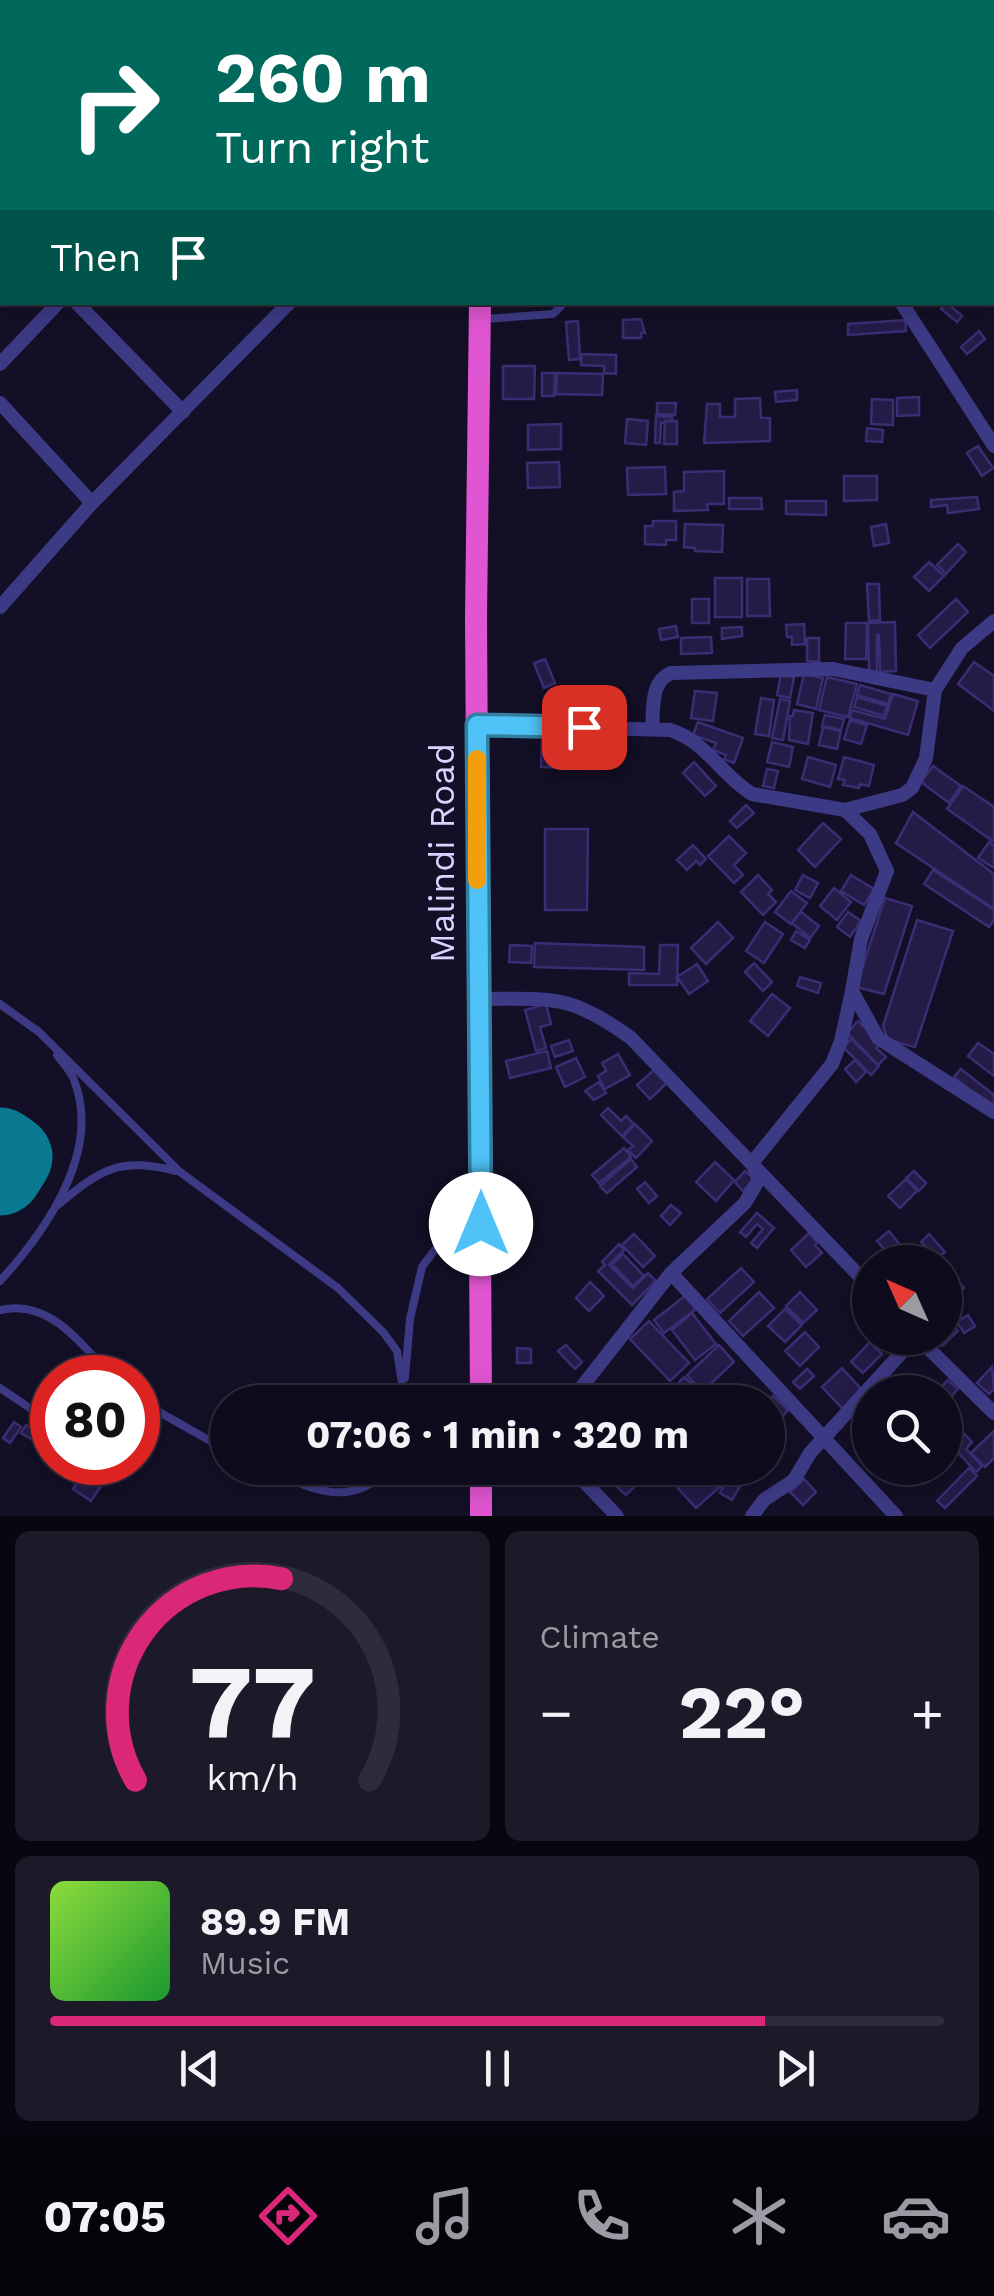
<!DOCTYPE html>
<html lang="en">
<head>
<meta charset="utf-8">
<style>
	body { margin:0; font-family:"Work Sans",sans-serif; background:#1c1929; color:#f1f3f6; height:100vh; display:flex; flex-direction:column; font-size:38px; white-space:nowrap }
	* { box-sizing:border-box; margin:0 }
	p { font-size:32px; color:#9b9ba3 }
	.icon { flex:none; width:55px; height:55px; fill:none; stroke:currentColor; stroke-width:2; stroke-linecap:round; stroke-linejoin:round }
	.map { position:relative; height:1516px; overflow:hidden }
	.details { display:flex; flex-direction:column; gap:15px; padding:15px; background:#08060f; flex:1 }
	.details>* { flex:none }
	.hud { position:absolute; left:0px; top:0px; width:995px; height:305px; box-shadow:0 5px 25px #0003,0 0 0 2px #2e2b3b; background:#00695c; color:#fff; overflow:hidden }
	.needle { width:65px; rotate:315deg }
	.buttons { position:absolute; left:852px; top:1245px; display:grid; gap:20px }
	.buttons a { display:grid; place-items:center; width:110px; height:110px; border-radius:50%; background:#0e0b1c; box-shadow:0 5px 25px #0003,0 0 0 2px #2e2b3b; font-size:50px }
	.speed { position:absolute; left:30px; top:1355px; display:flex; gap:20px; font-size:50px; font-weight:700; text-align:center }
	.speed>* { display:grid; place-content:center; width:130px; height:130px; border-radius:50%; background:#0e0b1c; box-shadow:0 5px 25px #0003,0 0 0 2px #2e2b3b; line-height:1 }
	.speed .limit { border:15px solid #d22; background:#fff; color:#111 }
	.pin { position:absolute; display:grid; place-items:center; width:85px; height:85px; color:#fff; margin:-42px; border-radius:20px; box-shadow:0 5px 15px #0006 }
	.me { position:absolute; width:110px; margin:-55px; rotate:0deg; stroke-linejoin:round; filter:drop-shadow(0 0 8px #0008) }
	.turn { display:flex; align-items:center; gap:35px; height:210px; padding:0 50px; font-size:45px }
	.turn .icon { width:130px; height:130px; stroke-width:2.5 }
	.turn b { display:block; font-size:70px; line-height:85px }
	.then { display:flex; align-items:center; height:95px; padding:0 50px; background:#0003; gap:20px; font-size:38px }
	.big { font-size:75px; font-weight:700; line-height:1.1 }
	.details .card { flex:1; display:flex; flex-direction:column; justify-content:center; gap:15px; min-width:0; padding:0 35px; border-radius:15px; background:#1c1929 }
	.details .dial { align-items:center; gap:0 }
	.dial svg { height:260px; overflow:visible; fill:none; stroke:#2e2b3b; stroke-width:7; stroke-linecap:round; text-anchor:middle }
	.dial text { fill:#f1f3f6; stroke:none }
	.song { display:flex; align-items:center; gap:30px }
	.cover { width:120px; height:120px; border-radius:15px; background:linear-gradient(135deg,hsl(90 70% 55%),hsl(130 70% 35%)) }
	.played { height:10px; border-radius:5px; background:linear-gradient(90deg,#db2777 80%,#2e2b3b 80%) }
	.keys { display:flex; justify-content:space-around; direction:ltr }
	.heat { display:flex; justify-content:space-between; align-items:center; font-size:55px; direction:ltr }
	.details .tiles { flex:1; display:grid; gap:15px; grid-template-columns:1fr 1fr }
	.card:last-child { grid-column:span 2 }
	.trip { position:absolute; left:210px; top:1385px; width:575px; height:100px; border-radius:50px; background:#0e0b1c; box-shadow:0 5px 25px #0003,0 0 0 2px #2e2b3b; font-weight:700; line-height:100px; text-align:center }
	.tab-bar { display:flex; height:160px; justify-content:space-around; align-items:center; background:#06040b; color:#9b9ba3 }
	.tab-bar .icon { width:70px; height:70px }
	.tab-bar .selected { color:#db2777 }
	.tab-bar b { font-size:45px; color:#f1f3f6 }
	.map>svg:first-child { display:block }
</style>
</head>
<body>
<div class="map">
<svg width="994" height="1516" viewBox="0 0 994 1516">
	<rect width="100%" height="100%" fill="#130f26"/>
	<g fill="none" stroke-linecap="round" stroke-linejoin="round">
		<path stroke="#0a7a92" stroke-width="85" d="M0,1150L10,1157L0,1173"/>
	</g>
	<path fill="#241b47" stroke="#3b2d73" stroke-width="2.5" d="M947,303L962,316L957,322L941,309Z
		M641,319L645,333H641V338H623V320Z
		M905,320L906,331L848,335V324Z
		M578,321L580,359L569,360L566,322Z
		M979,331L985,339L967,354L961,347Z
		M582,354L616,355V374L604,373V366L581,365Z
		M503,366H535L534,399H503Z
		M542,373H555L554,396H542Z
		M557,373L603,374L602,395L556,394Z
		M797,390V400L776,402L775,392Z
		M919,397V415L897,416V398Z
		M760,398L761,418H770V441L704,443L707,404H720V417H735V399Z
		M872,399L893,400V425L871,424Z
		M657,403H676L675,415L657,414Z
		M656,416L672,417V421L661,423L660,443H655Z
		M627,419L648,421L646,445L625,443Z
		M665,421H677V444H664Z
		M561,424V449L528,450V425Z
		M867,428L883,430L882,442L866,441Z
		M978,446L993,468L982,476L967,453Z
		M559,462L560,487L528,488L527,463Z
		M665,467L666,494L628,495L627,468Z
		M724,471V504H707L708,510L674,511V492L684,491V472Z
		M844,476H877V500L844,501Z
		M977,497L979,509L948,513L947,505L931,507V500Z
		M729,498H761L762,509H729Z
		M786,501H826V515L786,514Z
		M653,521H676V540H666V545L645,544V526H653Z
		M685,524L723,525L722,552L695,551V548L684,547Z
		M886,524L889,543L874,546L871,527Z
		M958,544L966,552L946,574L937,565Z
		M929,562L944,576L929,591L914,577Z
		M715,578H742V617H715Z
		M747,579H769L770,616H747Z
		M867,584H879L880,620L869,621Z
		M692,599H709V623H692Z
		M956,599L968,612L930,648L918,635Z
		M895,622L896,671L880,672L879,635H877V672H869L868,623Z
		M846,623H867L866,659H845Z
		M804,624L805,644L792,645V637H787L786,625Z
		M676,626L678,637L661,640L659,629Z
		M742,627V636L722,639V628Z
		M711,637L712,653L681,654V638Z
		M807,638H819V662L807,661Z
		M545,659L555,683L544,688L534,663Z
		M974,662L994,676V711L958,684Z
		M781,674L794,677L790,698L777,695Z
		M804,674L823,678L816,709L797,704Z
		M827,677L857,684L848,717L819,710Z
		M860,685L891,694L888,704L857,695Z
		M695,691L717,693L713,721L691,718Z
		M893,694L918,701L908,735L850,718L852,710L885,719Z
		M857,697L887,706L884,716L854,707Z
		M761,698L774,700L769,736L755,734Z
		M780,699L790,701L783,740L772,738Z
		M794,710L813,713L808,744L789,740L790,716H793Z
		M825,715L844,719L841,730L822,726Z
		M850,720L867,725L861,744L844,739Z
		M698,722L743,738L734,763L724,759L726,755L713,750L716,743L693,735Z
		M823,727L841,731L837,749L819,745Z
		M542,739L592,741L591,769L541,767Z
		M772,742L793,747L789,767L767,762Z
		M808,757L836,765L830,787L802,779Z
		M844,757L874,765L869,786L860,784L859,788L843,785L845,780L838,779Z
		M694,762L716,786L705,796L683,773Z
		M933,766L961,786L949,803L921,782Z
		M767,769L778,771L774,788L763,786Z
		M963,786L994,807V842L947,809Z
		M746,805L754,813L737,828L730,821Z
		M913,812L994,874V909L896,843Z
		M823,823L841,839L815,867L798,850Z
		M545,829H588L587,910H545Z
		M729,836L746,853L734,865L743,875L734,883L708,856Z
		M989,842L994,846V868L978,858Z
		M693,845L706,859L700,865L696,861L687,870L677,860Z
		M933,870L994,910V920L989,927L924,884Z
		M758,875L772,890L768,894L776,902L763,915L741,892Z
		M803,875L818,883L810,898L795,890Z
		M851,875L874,889L864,905L841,891Z
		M834,888L851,902L837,920L820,906Z
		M791,891L807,903L791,924L775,912Z
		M885,898L912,906L884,994L856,987Z
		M801,912L819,926L810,938L792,923Z
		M848,912L861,921L850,937L837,927Z
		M917,920L953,931L915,1047L888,1040L883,1026Z
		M718,922L733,938L706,964L691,948Z
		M765,922L783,934L764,963L746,951Z
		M796,931L810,940L805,948L791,940Z
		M535,943L644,947V970L534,967Z
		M510,945L532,946L531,963L509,962Z
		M660,945H678L677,985H629V973L659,974Z
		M754,963L772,982L763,991L745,972Z
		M697,964L708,981L689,994L677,977Z
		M800,977L821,983L818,993L797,986Z
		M772,994L790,1008L768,1036L750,1021Z
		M546,1004L551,1024L540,1027L546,1048L536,1051L525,1010Z
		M858,1021L881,1044L876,1048L886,1057L878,1065L847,1033Z
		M851,1039L879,1066L871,1075L843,1047Z
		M569,1040L573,1051L555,1057L551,1046Z
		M978,1043L994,1054V1076L968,1056Z
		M547,1051L551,1068L510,1078L506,1061Z
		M618,1054L630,1075L605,1089L598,1076L606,1071L602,1063Z
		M576,1058L585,1077L565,1087L556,1067Z
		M855,1060L866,1072L856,1082L845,1069Z
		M655,1069L668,1082L650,1099L637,1085Z
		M961,1069L994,1095V1110L954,1077Z
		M599,1082L606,1093L594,1100L585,1091Z
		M608,1108L621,1121L626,1116L634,1124L622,1136L601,1115Z
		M635,1124L652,1141L636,1158L628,1150L633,1146L623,1137Z
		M624,1148L631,1157L599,1183L592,1175Z
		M631,1159L637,1167L607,1193L600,1186Z
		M715,1162L734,1180L716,1201L696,1182Z
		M745,1171L754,1179L743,1191L735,1182Z
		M914,1171L926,1183L919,1191L906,1178Z
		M906,1179L917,1191L900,1208L888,1196Z
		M645,1182L657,1196L649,1203L637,1189Z
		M671,1205L681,1213L670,1225L661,1216Z
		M757,1213L774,1228L757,1248L751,1243L763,1229L757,1224L746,1237L740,1232Z
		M889,1231L905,1251L894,1261L877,1241Z
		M809,1233L818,1242L815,1245L822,1253L806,1267L791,1250Z
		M634,1234L655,1256L643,1267L622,1245Z
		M929,1234L945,1252L937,1259L921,1242Z
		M619,1244L624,1250L609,1265L633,1288L648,1273L656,1281L632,1305L598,1271L605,1265L602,1262Z
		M623,1254L644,1276L633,1286L612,1264Z
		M741,1268L754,1282L720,1313L707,1299Z
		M950,1272L964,1288L945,1305V1277Z
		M590,1282L604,1296L589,1311L576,1298Z
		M759,1292L774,1308L743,1336L729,1321Z
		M800,1292L817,1310L803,1323L786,1306Z
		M685,1296L696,1309L664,1333L654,1320Z
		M785,1309L802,1325L785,1342L768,1326Z
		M692,1313L716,1344L695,1360L672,1330Z
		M968,1315L975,1326L964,1333L957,1322Z
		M649,1321L689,1363L670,1381L630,1339Z
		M953,1325L958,1331L942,1346L930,1338H945V1328L947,1331Z
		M805,1332L819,1347L800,1366L785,1351Z
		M870,1342L882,1354L863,1373L851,1362Z
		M566,1345L582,1362L575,1369L558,1351Z
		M719,1345L734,1362L702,1392L687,1375Z
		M517,1348L531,1349V1363H517Z
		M992,1367L994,1389L989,1394L977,1383Z
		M842,1368L863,1391L843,1409L822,1387Z
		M807,1369L814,1376L800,1389L793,1382Z
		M684,1377L708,1399L705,1402H685L672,1390Z
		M948,1380L958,1389L945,1403V1392H936Z
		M773,1396L788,1410L781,1418L766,1402Z
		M869,1401L870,1402V1437L852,1419Z
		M14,1422L21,1427L10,1443L3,1438Z
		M26,1425L41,1435L36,1442L21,1433Z
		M957,1426L972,1442L966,1449L982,1466L976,1472L945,1438Z
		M994,1431V1458L985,1467L971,1453Z
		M90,1462H109L106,1468L111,1471L91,1501L73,1489Z
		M697,1468H704L721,1486L696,1508L676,1486Z
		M706,1468H727L730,1471L721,1481Z
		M969,1468L977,1476L945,1508L937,1501Z
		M623,1476L634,1487L626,1495L614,1484Z
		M727,1479L740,1486L732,1500L720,1493Z
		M804,1479L816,1492L803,1505L790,1492Z"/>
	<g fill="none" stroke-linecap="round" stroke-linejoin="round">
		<path stroke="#3d3a85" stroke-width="8" d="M485,319L553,314L565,302
			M0,1004L39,1032
			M37,1030L180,1172L338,1288L383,1332L397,1351L405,1402
			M58,1205C101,1169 119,1157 176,1171
			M0,1281C46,1231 102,1151 74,1080C71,1071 63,1063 57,1055
			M0,1310C52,1298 81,1346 114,1378
			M405,1378L410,1319L422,1267L472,1200
			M0,1388L52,1423
			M138,1400L228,1451
			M264,1468C310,1488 349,1511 390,1468"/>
		<path stroke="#3d3a85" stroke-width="14" d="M29,0L32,2
			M895,0V2
			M75,2L76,0
			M0,43L2,45
			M0,84L2,81
			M0,180L2,178
			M992,219L994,218
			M76,302L183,412
			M901,302L994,446
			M0,364L59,302
			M0,403L92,503
			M0,607L92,503L290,302
			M477,725L670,730C706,741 721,775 752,794L845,810L902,795L912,788L926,758L935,690L962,648L994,621
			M652,728C654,707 650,682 671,673L833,669L935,690
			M845,810L870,834L887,871L861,939L852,991L878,1038L994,1112
			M478,999C552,999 569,993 631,1038L870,1287
			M671,1273L896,1516
			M918,1338L994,1413
			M570,1402L671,1273L745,1203L759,1179L752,1163L832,1064L841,1041L852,991
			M571,1468L617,1516
			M481,1481L501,1475L513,1468
			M752,1516L764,1500L794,1480L810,1453L915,1338"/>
		<path stroke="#e055d1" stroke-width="22" d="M461,0V2
			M480,302L476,617L481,1402
			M481,1468V1516"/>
	</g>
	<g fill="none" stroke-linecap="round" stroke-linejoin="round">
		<g stroke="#337fa1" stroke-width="25">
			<path id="route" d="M481,1224L477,725L584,727"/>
		</g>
		<use href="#route" stroke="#4fc3f7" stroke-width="18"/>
		<path stroke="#f59e0b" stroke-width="18" d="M477,759V880"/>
	</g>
	<g text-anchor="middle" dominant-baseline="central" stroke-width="10" stroke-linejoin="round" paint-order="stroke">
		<g font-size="35" fill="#d9d4ff" stroke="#130f26">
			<text transform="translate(442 853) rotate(-90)">Malindi Road</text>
		</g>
	</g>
</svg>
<div class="buttons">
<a><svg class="needle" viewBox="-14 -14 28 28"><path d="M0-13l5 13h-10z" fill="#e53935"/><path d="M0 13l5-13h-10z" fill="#9b9ba3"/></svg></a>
<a><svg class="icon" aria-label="search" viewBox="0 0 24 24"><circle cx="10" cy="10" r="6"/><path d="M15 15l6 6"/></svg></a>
</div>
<div class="speed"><div class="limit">80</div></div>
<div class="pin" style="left:584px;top:727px;background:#d93025"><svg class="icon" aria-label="arrive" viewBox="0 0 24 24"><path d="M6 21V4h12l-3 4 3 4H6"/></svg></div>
<svg class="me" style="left:481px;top:1224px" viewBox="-20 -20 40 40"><circle r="19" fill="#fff"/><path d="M0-13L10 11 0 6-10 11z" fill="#4fc3f7"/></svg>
<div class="trip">07:06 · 1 min · 320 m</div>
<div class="hud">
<div class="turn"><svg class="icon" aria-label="right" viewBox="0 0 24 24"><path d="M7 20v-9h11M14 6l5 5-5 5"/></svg><div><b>260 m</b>Turn right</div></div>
<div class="then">Then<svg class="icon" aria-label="arrive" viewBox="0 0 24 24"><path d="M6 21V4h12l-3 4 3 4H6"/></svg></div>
</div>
</div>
<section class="details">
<div class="tiles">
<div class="card dial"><svg viewBox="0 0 100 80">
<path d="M14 69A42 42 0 1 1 86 69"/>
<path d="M14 69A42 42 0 0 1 59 7" stroke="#db2777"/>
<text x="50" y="56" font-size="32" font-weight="700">77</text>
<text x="50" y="72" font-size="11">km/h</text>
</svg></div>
<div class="card"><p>Climate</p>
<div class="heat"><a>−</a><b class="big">22°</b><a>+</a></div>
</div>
<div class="card">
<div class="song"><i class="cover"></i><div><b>89.9 FM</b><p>Music</p></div></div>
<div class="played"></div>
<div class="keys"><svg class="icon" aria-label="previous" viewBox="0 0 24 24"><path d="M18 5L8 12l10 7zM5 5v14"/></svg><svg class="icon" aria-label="pause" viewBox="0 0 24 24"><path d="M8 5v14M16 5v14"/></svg><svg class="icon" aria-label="next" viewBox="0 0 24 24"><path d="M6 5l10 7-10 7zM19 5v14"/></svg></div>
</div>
</div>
</section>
<nav class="tab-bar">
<b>07:05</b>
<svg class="icon selected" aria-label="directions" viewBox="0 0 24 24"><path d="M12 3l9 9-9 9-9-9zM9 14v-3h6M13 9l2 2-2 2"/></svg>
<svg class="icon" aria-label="music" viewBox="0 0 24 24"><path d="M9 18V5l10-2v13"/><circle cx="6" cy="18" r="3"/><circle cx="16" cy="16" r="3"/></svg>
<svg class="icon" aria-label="phone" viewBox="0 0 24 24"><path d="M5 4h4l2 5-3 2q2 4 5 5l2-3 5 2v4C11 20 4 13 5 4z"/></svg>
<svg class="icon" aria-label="climate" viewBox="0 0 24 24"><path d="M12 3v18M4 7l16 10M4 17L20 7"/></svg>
<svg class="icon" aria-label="car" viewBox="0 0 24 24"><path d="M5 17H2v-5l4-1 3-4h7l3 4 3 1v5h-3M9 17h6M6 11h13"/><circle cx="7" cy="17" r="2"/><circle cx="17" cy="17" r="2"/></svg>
</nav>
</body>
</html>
